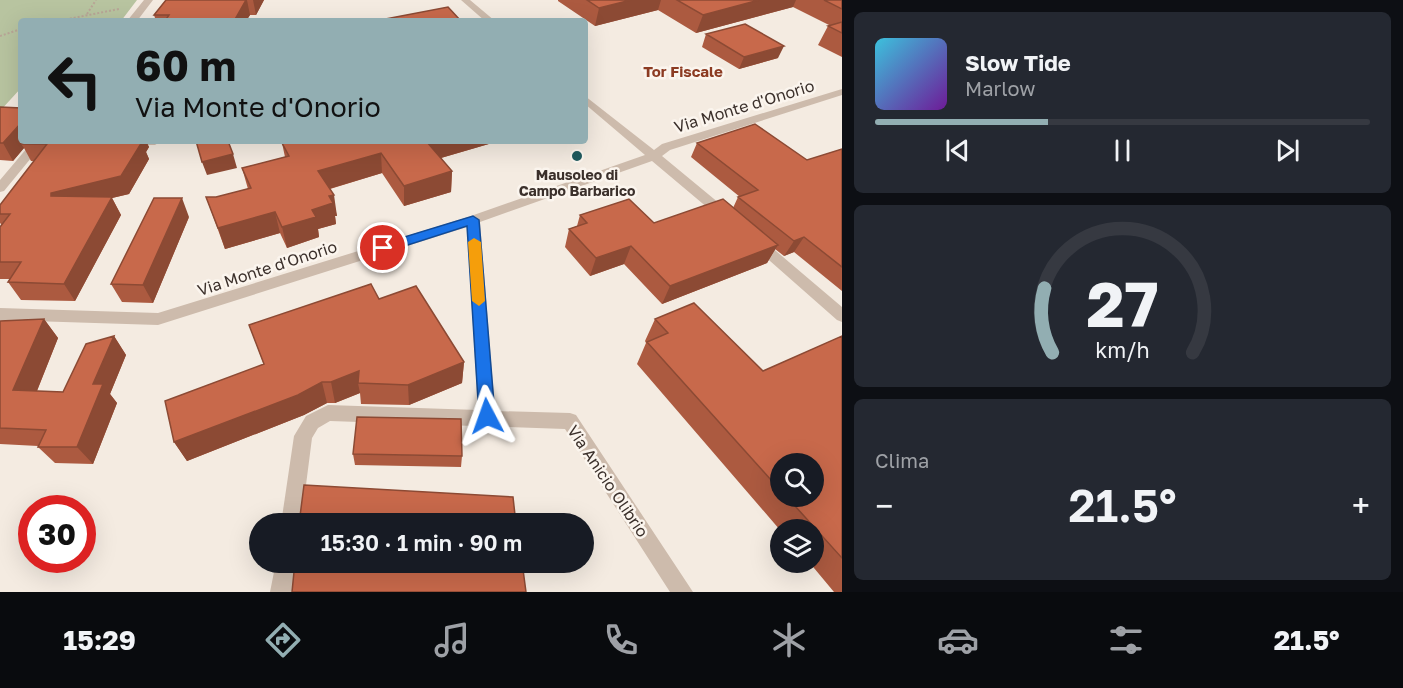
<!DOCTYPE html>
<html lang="it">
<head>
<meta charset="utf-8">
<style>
	body { margin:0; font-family:"Golos Text",sans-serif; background:#242831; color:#f1f3f6; height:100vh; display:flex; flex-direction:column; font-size:22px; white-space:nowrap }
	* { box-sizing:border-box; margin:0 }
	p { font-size:20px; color:#9ea1a6 }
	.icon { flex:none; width:33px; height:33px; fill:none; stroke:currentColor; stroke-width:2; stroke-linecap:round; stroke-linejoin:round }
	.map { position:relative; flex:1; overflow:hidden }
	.sheet { display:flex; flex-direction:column; gap:12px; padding:12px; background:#0d0f14; width:561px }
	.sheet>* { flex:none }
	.hud { position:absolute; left:18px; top:18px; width:570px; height:126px; border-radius:6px; box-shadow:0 6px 24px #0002; background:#92aeb2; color:#111; overflow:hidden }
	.controls { position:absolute; left:770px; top:453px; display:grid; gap:12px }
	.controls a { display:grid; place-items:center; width:54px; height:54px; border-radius:50%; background:#171b24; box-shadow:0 6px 24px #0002; font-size:30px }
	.speed { position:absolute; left:18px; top:495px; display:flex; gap:12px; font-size:30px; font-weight:700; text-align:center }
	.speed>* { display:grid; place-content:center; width:78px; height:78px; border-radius:50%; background:#171b24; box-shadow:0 6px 24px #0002; line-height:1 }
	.speed .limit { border:9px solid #d22; background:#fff; color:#111 }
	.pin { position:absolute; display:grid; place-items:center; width:51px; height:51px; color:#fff; margin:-26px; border:3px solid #fff; border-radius:50%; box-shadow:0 2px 6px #0007 }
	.me { position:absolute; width:66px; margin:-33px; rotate:356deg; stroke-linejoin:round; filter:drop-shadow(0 0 4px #0008) }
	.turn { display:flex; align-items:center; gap:21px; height:126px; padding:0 18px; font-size:27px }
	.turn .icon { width:78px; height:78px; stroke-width:2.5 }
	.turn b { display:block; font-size:42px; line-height:51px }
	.big { font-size:45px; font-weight:600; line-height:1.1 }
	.sheet .widget { flex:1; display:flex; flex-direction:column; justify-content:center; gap:9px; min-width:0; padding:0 21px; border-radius:9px; background:#242831 }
	.sheet .dial { align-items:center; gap:0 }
	.dial svg { height:156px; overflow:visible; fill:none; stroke:#363941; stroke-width:7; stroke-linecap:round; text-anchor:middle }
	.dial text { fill:#f1f3f6; stroke:none }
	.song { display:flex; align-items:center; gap:18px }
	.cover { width:72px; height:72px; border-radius:9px; background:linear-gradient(135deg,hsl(190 70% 55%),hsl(280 70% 35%)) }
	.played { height:6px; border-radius:3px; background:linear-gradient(90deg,#92aeb2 35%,#363941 35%) }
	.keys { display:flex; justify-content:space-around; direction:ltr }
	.heat { display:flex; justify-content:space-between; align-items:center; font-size:33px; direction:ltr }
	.trip { position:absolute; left:249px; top:513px; width:345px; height:60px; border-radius:30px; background:#171b24; box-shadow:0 6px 24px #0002; font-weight:600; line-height:60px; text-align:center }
	.menu { display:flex; height:96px; justify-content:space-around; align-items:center; background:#090b0e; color:#9ea1a6 }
	.menu .icon { width:42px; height:42px }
	.menu .selected { color:#92aeb2 }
	.menu b { font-size:27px; color:#f1f3f6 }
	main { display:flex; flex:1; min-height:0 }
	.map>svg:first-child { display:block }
</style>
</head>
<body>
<main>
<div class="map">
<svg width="842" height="592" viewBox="0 0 842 592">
	<rect width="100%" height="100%" fill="#f4ebe1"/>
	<path fill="#b8c4a0" d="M0,0H137L121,21H21V88L0,111Z"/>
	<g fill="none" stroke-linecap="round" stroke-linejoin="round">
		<path stroke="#b9a596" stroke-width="2" stroke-dasharray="2 2" stroke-linecap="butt" d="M87,14L96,0
			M58,21L119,9
			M0,36L21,29"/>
		<path fill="#cdbbac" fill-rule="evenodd" d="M144,0H153L137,21H127Z
			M461,0H470L495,21H485Z
			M842,89V95L670,150L662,156L731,213L733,216L731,219H721L652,161L480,222L495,411L570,413L576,415L693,592H670L565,429L330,421L318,428L312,438L301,524H281L294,436L306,416L328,405L478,410L467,227L158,325L0,320V308L158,313L468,217L645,155L585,104V96L654,150L662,144Z
			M33,141H45L4,191L0,192V180Z
			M101,141H161L155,145H107Z
			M758,238L763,240L842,307V322L837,320L753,246L751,243Z
			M276,562H296L292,592H270Z"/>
	</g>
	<path fill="#ac5a40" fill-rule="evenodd" d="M166,0H264L256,15H250L246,21H156L154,15Z
		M558,0H842V57L818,45L828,26H831L793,7L696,33L658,10L595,26L558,1Z
		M706,34L778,58L739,69L702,47Z
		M0,107L21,141H146L149,147L146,152L149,159L129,194L112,198L121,215L75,301L21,300L8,282L10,279H0V227L2,225L0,223V205L34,161H31L24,148L13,161L0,160Z
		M291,141H499L441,158L452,171L451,192L404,206L382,173L330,189L337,216H335L336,224L318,229L319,237L287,248L280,233L225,249L206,197H216L248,189L242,168L285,157L282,143Z
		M697,143L807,160L842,149V291L794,252L784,256L775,249L767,263L662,304L624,264L590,276L565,247L569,229L577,226L580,215L654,223L733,208L738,197H740L691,157Z
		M189,217L153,303L122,302L111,284Z
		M379,299L464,362L462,383L409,405L361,404L360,393L335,403H327L304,415L187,461L174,442L264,365L249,325Z
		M44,319L58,338L37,391L63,392L114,336L126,355L110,394L117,403L93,464L55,463L38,447V446L0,444V321Z
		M655,319L763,371L842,336V592H834L809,562H813V530H780L637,364L646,343L645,341ZM780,464L813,496H780Z
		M353,454L462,456L461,467L355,465Z"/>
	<path fill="#8c4a34" d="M246,0H247L250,15L246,21H234Z
		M253,0H264L256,15Z
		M631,0H661L658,10L595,26L599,8Z
		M759,0H796L793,7L696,33L703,15Z
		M784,46L778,58L739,69L744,57Z
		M21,123V141H30L21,144L24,148L13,161L3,143Z
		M135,141H146L149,147L146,152L149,159L129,194L112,198L121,215L75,301L64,284L51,193L134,143Z
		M430,141H499L427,162V142Z
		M381,153L382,173L322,191L318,171Z
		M233,154L237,168L207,175L202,162Z
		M452,171L451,192L404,206V186Z
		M334,195L337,216H335L336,224L318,229L319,237L287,248L282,227L312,210L329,196Z
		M182,198L189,217L153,303L143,285Z
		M275,212L280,233L225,249L218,228Z
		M804,237L794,252L784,256L794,241Z
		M778,245L767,263L662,304L670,286Z
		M631,246L624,264L590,276L596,258Z
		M44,319L58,338L30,408L13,390Z
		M114,336L126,355L110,394L117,403L93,464L77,447L93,384Z
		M464,362L462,383L409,405L408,385Z
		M359,371L358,383L360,393L335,403L331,382Z
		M322,382L327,403L304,415L187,461L174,442Z"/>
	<path fill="#c8694b" stroke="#8c4a34" stroke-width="1.5" d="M166,0H246L234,21H165L169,15H154Z
		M587,0H631L599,8Z
		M677,0H759L703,15Z
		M824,0H842V9Z
		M448,7L461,21H375Z
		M372,19L374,21H361Z
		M842,22V33L828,26Z
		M745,24L784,46L744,57L706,34Z
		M0,107L21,108V123L3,143H0Z
		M755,124L807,160L842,149V267L804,237L794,241L738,197L758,190L697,143Z
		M23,141H135L134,143L142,142L121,176L51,193V196L112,197L64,284L8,282L21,262H0V227L10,214H0V205L47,144H21Z
		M196,141H228L233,154L202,162Z
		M291,141H430L427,142L452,171L404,186L381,153L318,171L334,195L329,196L333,203L312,210L316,217L282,227L275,212L218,228L206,197H216L251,188L242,168L289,156L282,143Z
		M154,198H182L143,285L111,284Z
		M629,199L654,223L723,199L778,245L670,286L631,246L596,258L569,229L587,223L580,215Z
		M371,284L379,299L416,286L464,362L408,385L358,383L359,371L331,382H322L298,395L174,442L165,401L264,364L249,325Z
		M694,303L763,371L842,336V558L786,496H813V464H780V490L647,342L668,333L655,319Z
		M44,319L13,390L63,392L86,344L114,336L93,384H103L77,447H38L46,430L0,428V321Z
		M357,417L461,419L462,456L353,454Z
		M304,485L513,497L516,524H299Z
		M295,562H522L526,592H292Z"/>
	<path fill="#1a73e8" stroke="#114b97" stroke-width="1.5" d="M473,216L479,220L495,416L493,421L487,423L481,421L479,416L467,226L383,253L377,248L378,245Z"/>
	<path fill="#f59e0b" d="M474,238L481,242L485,301L479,306L472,301L468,242Z"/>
	<circle fill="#1f5a5e" stroke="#fbf5ee" stroke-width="2" cx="577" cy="156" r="6"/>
	<g text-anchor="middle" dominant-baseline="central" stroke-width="5" stroke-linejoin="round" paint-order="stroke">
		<g font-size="14" font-weight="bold" fill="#3b302b" stroke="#fbf5ee">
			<text x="577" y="174">Mausoleo di<tspan x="577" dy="16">Campo Barbarico</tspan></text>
		</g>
		<g font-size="15" font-weight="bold" fill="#8c3b22" stroke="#fbf5ee">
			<text x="683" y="71">Tor Fiscale</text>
		</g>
		<g font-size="16" fill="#3b302b" stroke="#fbf5ee">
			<text transform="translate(744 106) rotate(-17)">Via Monte d'Onorio</text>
			<text transform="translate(267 268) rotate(-18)">Via Monte d'Onorio</text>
			<text transform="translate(608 481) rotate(56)">Via Anicio Olibrio</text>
		</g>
	</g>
</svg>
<div class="controls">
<a><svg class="icon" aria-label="search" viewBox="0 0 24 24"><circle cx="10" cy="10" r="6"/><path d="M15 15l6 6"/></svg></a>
<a><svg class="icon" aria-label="layers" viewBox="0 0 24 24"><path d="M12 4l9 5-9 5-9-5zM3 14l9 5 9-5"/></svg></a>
</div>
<div class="speed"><div class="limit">30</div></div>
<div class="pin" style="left:383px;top:248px;background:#d93025"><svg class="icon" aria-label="arrive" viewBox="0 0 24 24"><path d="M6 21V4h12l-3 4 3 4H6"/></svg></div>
<svg class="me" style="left:487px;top:416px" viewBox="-20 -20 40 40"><path d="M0-17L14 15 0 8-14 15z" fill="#1a73e8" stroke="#fff" stroke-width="4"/></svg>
<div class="trip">15:30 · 1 min · 90 m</div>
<div class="hud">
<div class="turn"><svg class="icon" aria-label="left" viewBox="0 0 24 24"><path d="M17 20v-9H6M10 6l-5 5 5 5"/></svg><div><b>60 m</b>Via Monte d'Onorio</div></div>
</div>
</div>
<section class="sheet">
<div class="widget">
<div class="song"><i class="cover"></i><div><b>Slow Tide</b><p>Marlow</p></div></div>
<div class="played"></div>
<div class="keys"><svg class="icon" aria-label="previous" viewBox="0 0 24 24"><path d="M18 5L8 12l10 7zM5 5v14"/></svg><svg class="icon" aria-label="pause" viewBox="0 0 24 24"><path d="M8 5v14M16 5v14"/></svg><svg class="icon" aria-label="next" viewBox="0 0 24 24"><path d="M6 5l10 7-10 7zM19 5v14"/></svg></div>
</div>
<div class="widget dial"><svg viewBox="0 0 100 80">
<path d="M14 69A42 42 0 1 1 86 69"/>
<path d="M14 69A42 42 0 0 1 10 36" stroke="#92aeb2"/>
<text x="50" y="56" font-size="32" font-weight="700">27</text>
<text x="50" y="72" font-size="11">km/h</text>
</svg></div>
<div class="widget"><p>Clima</p>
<div class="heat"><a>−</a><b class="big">21.5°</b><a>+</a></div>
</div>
</section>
</main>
<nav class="menu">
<b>15:29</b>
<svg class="icon selected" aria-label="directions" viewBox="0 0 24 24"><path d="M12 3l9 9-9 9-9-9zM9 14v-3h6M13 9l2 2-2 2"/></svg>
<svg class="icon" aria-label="music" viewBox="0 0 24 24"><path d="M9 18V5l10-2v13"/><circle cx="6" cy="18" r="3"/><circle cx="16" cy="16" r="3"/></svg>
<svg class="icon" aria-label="phone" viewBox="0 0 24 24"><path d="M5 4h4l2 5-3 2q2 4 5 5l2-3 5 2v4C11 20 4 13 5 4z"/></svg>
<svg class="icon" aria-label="climate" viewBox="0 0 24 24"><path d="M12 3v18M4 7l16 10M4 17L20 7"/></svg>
<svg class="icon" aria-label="car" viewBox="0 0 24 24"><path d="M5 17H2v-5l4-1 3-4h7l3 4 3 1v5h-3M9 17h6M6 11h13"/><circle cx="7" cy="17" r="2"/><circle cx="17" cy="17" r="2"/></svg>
<svg class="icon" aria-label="filters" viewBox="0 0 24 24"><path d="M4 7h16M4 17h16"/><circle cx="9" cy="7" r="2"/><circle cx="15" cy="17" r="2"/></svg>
<b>21.5°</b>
</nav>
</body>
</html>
